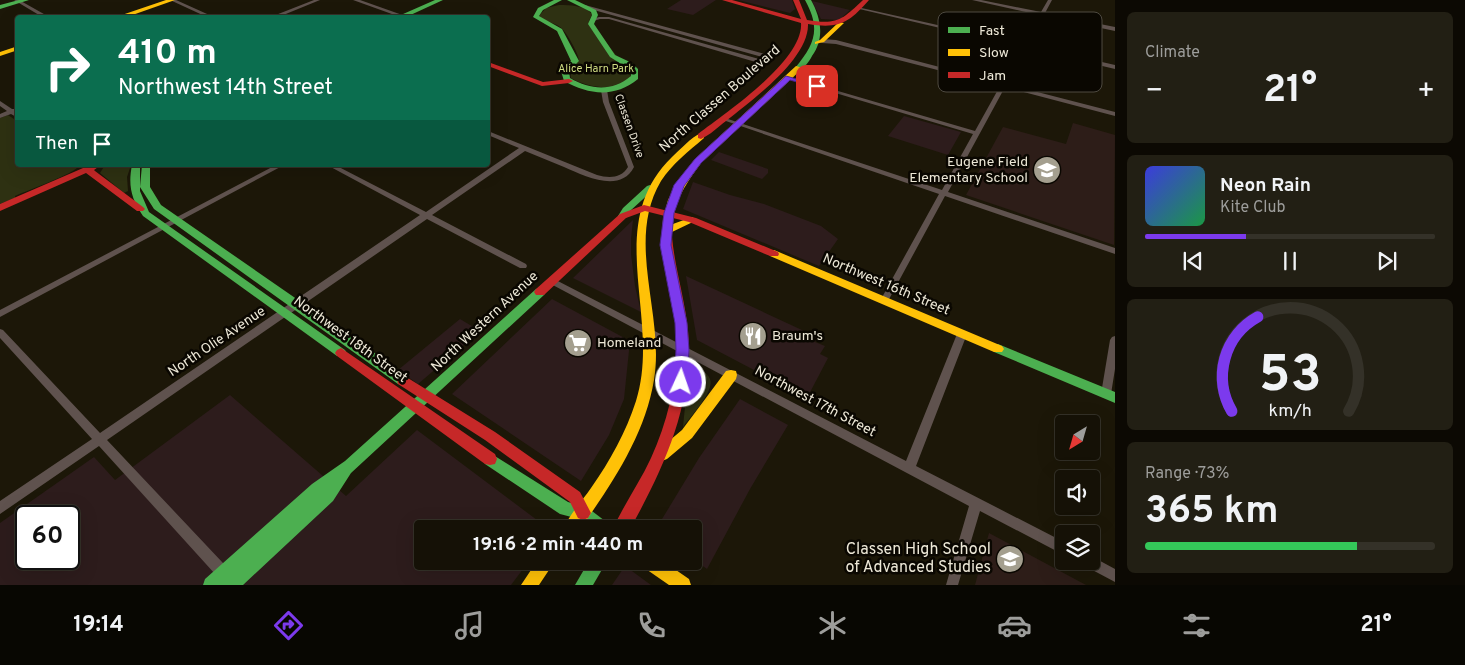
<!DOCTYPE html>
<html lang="en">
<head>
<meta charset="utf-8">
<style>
	body { margin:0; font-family:Overpass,sans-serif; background:#221f14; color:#f1f3f6; height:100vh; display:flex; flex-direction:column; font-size:19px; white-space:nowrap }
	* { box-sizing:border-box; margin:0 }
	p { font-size:16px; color:#9d9d9b }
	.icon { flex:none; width:28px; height:28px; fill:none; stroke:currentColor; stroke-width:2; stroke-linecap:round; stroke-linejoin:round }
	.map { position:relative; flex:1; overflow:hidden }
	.panel { display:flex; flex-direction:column; gap:12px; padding:12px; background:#0c0903; width:350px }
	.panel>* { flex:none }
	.hud { position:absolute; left:15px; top:15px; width:475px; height:152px; border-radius:5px; box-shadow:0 5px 20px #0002,0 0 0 1px #343128; background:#0b6e4f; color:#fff; overflow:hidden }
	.needle { width:32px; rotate:217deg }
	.fabs { position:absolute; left:1055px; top:415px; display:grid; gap:10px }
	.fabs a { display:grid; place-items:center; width:45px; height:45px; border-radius:5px; background:#151106; box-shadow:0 5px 20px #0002,0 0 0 1px #343128; font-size:25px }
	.speed { position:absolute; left:15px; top:505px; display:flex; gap:10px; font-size:25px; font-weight:700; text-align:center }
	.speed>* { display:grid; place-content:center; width:65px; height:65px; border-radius:50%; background:#151106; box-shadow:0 5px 20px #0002,0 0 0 1px #343128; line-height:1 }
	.speed .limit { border:2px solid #111; border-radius:8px; background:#fff; color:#111 }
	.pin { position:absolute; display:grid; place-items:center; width:42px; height:42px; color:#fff; margin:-21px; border-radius:10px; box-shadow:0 2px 8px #0006 }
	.me { position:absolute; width:55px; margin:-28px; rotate:3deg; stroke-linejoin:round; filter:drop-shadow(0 0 4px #0008) }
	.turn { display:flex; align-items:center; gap:18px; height:105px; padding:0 20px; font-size:22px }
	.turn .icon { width:65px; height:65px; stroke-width:2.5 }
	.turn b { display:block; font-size:35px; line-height:42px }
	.then { display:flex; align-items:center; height:48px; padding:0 20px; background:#0003; gap:10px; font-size:19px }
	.big { font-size:38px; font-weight:700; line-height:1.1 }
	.panel .card { flex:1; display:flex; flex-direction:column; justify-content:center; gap:8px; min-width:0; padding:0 18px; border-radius:8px; background:#221f14 }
	.panel .dial { align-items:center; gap:0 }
	.dial svg { height:130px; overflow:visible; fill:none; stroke:#343128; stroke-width:7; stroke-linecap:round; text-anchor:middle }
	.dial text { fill:#f1f3f6; stroke:none }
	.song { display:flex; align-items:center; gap:15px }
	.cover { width:60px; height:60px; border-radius:8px; background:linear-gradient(135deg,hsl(240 70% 55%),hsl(140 70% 35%)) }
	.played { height:5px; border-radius:2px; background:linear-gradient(90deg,#7c3aed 35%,#343128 35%) }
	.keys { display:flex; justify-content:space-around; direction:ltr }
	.heat { display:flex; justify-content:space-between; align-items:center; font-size:28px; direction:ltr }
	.charge { height:8px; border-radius:4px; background:linear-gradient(90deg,#34c759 73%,#343128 0) }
	.trip { position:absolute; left:414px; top:520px; width:288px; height:50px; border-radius:5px; background:#151106; box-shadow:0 5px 20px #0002,0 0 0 1px #343128; font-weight:700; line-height:50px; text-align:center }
	.dock { display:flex; height:80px; justify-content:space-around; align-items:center; background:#080702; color:#9d9d9b }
	.dock .icon { width:35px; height:35px }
	.dock .selected { color:#7c3aed }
	.dock b { font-size:22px; color:#f1f3f6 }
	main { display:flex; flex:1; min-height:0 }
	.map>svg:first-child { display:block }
</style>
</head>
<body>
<main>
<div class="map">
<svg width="1115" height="585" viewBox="0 0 1115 585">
	<rect width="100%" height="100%" fill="#1c1708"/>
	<path fill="#2d1c1c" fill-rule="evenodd" d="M681,0H716L693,15L667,9Z
		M738,0H792L795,9L790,13Z
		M812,1L850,10L839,20L821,19Z
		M904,116L961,132L948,155L888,136Z
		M719,152L768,169V173L762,179L711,160Z
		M693,182L730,195L764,204L821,226L838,239L819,266L683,209Z
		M633,220L631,239V254L635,286L641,312L573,278Z
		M686,276L817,337L815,342L825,346L820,354L828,358L807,398L697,340Z
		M552,299L630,341L624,399L609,435L581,481L452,394Z
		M460,319L480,331L418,384L398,370Z
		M230,395L346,496L417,430L549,529H422V561H529L511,585H0V523L94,457L115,480ZM26,516H69V559H26Z
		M740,399L788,425L750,489L707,569L693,559L692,529H656L699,458Z
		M625,566L651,585H612Z"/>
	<path fill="#2d1d18" d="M1073,123L1115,135L1114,245L966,195L1003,127L1066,144Z
		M989,533L1086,585H975Z"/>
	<path fill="#2e3112" d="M559,5C571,5 583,5 592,14L589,21L623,64L632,72C628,96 585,87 571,78L570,71L579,61C579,54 566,31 560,27C553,22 545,22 539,16L546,8Z
		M8,115L17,121L18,165L79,166C74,174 28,190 15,196V198L0,204V118Z
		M105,165H131L127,177L128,191L124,193L100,173Z
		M691,364C698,368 707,372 710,379C715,391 690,417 683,427L689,366Z"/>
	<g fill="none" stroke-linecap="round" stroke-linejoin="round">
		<path fill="#5f524e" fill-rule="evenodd" d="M14,0H19L51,18H44Z
			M170,0H176L216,18H209Z
			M314,0H320L276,18H268Z
			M353,0H360L408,17L403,18Z
			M972,0H981L1041,12L1048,0H1052L1045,13L1115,27V31L1044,16L1028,45L1115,65V69L1026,48L1006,84L1115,112V116L1005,87L948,192L1115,248V254L945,196L888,301L884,304L880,301L939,194L720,119L725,118L942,190L973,134L785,78L790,77L975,131L1000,86L836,44L822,43L819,41L822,39L836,40L1001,83L1021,47L855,8L857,7L1023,44L1039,15Z
			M585,5L769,55L772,59L766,62L759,63L609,19H600L590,22V20L599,17H609L759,59L766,58L583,7V6Z
			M604,88L607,90L609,102L634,167C620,194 585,176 564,167C551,162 538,156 525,151L432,215L526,264L527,266L526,268H520L427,219L107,440L239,580L240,585H225L99,446L0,514V501L92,439L0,338V329L3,330L100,433L420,215L327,165H335L426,212L519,148L488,135V131L597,175C608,178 621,179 628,167L603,102L601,90Z
			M0,101L12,109H17L16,112L18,113V118L11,114L0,118V114L7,111L0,106Z
			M276,165H284L0,317V310Z
			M552,278L906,461L957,334L959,332H965L967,334L916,466L1064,542V555L980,511L958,585H946L969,506L549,283L548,281L549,279Z
			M1115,336V369L1111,394L1110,397L1106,398L1102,397L1101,394L1110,340L1112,337Z
			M1091,556L1115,569V582L1083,565L1081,561H1091Z"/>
		<path fill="#4caf50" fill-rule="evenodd" d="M19,0H29L0,9V5Z
			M435,0H443L404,18H394Z
			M554,0H562L543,10L539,16L562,29L579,61L569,71L570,78C591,90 612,92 631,76V71L626,67L610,57L588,24L592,15L591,12L567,0H575L596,10L598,15L594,24L615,55L632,63L638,69V79C615,98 589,95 564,81L561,71L571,61L557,31L533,17L538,8Z
			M805,0H811C821,18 825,38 812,56C809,62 805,67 799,70L795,68C815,44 821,29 805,0Z
			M132,165H140V191L149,212L345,350L347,353L345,356H337L143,216C131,199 128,185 132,165Z
			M142,165H150V187L161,205L408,376L409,380L408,384L403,385L398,384L154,209L140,187Z
			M650,185L655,188L653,190L630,211L626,218H620L618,216L623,208L647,186Z
			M540,288L544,289L546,292L544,295L351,473L333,501L243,585H203L205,579L312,484L345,461L536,289Z
			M998,344L1115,392V403L994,352L992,349L994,346Z
			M490,453L568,502L588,508L609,524L612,529H591L579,519L560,514L485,464L483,459L485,454Z
			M589,561H607L593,585H575Z"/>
		<path fill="#ffc107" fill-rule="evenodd" d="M166,0H175L124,18H113Z
			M839,22L844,23L824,42L815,44V42L820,40Z
			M18,46V50L0,56V52Z
			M796,66L803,68L701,163C688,181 674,200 673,224L692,217L697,220L672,232L671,239H663L662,237L663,219L668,200L678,181L695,159Z
			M701,133L704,134V138C689,151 672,164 661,181C625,242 665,315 654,380C645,435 612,484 580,529H563C570,514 582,501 591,488C610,461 626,432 636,401C662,318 602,225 672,157C680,150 691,137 701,133Z
			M774,250L1002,346L1004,349L1002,352H994L770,256L769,254L770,252Z
			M731,370L736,371L737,375L736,379L692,438L667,459L662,461L657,459L655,455L657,451L682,430L726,371Z
			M537,561H555L539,585H521Z
			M641,561H663L689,579L691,585H669L643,567Z"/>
		<path fill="#c62828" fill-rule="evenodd" d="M722,0H732L801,19L793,0H799L807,20C837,25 842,20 863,0H869C849,23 839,29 808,24C809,59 751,101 726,121C718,127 710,135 701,139L698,138V134C726,113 804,60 801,23Z
			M488,62L543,82L569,79L573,81L569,83L542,86L488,66Z
			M90,165H101L94,170L95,171L143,207L145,209L143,211H137L86,173L0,211V204Z
			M644,205L696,218L778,252L779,254L778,256H770L689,222L645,211L626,218L544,295H536L534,292L536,289L620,214Z
			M667,234L672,237C675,269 685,299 688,331C694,403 664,468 630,529H613C624,504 640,482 651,458C669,418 679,375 676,332C674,300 665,269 662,237Z
			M341,348L495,454L497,459L495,464L490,465L485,464L337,356L335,353L337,350Z
			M403,375L495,432L580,492L591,513L588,518L583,520L578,518L570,502L485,440L398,384L397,380L398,376Z"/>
	</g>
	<path fill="#7c3aed" stroke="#51269a" d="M786,76L821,86L817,88L790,80L701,163L684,186L674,213L671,245L687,323L689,350L687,382L685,385L681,387L676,385L674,382L676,350L675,323L660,245L664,213L674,185L695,159Z"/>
	<defs>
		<g id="school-disc" transform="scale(1.4375)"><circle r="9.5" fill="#a49f8f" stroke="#0a0701"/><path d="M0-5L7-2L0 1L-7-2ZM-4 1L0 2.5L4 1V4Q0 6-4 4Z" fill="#fff"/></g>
		<g id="restaurant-disc" transform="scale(1.4375)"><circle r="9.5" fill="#a49f8f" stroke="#0a0701"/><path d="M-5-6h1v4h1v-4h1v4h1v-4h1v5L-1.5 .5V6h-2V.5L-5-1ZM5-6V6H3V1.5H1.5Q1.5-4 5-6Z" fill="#fff"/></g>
		<g id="supermarket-disc" transform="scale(1.4375)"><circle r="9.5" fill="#a49f8f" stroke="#0a0701"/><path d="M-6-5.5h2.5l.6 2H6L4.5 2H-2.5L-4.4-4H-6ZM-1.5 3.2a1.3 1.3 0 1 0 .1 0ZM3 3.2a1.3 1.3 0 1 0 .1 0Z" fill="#fff"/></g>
	</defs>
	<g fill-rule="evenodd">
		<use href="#school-disc" x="1047" y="170"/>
		<use href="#restaurant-disc" x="753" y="336"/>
		<use href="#supermarket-disc" x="578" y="343"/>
		<use href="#school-disc" x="1010" y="559"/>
	</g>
	<g text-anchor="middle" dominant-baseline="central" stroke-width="5" stroke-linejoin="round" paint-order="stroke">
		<g font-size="11" fill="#d0dd83" stroke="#0a0701">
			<text x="596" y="69">Alice Harn Park</text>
		</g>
		<g font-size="11" fill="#ede8d7" stroke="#0a0701">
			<text transform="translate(629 126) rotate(70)">Classen Drive</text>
		</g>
		<g font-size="14" fill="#ede8d7" stroke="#0a0701">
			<text transform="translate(720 99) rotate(-41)">North Classen Boulevard</text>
			<text transform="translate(886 285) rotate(23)">Northwest 16th Street</text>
			<text transform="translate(485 322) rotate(-43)">North Western Avenue</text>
			<text transform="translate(350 340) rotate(36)">Northwest 18th Street</text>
			<text transform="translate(217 342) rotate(-34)">North Olie Avenue</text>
			<text transform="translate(815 402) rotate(28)">Northwest 17th Street</text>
		</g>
		<g font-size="14" fill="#ede8d7" stroke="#0a0701" text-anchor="start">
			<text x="1028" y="162" text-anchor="end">Eugene Field<tspan x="1028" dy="16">Elementary School</tspan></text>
			<text x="772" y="336">Braum's</text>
			<text x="597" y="343">Homeland</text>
		</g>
		<g font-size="16" fill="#ede8d7" stroke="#0a0701" text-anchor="end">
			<text x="991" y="550">Classen High School<tspan x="991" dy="18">of Advanced Studies</tspan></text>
		</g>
	</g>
	<rect x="938" y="12" width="164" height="80" rx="8" fill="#0a0701" stroke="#4e4a41" stroke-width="1"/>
	<rect x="948" y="27" width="22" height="6" fill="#4caf50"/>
	<rect x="948" y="49" width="22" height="7" fill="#ffc107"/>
	<rect x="948" y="72" width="22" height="6" fill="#c62828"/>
	<g font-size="14" fill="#ede8d7">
		<text x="979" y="35">Fast</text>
		<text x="979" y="57">Slow</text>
		<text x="979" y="80">Jam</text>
	</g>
</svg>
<div class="fabs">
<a><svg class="needle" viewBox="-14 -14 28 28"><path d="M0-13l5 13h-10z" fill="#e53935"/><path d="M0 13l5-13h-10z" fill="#9d9d9b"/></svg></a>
<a><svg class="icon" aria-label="sound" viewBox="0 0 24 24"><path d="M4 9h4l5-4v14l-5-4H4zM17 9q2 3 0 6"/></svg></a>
<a><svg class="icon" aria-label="layers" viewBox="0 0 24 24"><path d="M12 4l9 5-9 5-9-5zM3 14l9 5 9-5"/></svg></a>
</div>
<div class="speed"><div class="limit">60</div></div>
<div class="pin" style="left:817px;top:86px;background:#d93025"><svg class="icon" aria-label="arrive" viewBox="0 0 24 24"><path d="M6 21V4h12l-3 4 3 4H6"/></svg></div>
<svg class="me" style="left:681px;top:382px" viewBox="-20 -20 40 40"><circle r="17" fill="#7c3aed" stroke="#fff" stroke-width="3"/><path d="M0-11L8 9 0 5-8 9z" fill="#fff"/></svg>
<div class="trip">19:16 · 2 min · 440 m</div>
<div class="hud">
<div class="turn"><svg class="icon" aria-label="right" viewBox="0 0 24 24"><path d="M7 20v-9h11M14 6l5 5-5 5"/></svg><div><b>410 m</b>Northwest 14th Street</div></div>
<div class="then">Then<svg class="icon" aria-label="arrive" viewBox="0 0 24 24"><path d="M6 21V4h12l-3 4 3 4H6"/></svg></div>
</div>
</div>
<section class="panel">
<div class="card"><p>Climate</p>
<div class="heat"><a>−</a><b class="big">21°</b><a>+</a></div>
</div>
<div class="card">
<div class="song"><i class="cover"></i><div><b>Neon Rain</b><p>Kite Club</p></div></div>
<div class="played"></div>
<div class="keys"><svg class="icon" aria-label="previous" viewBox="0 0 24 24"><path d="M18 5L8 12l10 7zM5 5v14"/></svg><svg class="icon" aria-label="pause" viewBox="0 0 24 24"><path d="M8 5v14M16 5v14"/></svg><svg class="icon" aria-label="next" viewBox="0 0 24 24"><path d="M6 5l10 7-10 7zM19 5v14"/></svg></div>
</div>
<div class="card dial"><svg viewBox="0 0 100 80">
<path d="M14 69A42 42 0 1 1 86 69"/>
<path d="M14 69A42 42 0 0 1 30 11" stroke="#7c3aed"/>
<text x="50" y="56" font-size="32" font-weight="700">53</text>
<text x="50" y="72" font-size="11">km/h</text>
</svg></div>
<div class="card"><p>Range · 73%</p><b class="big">365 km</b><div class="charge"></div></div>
</section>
</main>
<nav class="dock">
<b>19:14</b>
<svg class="icon selected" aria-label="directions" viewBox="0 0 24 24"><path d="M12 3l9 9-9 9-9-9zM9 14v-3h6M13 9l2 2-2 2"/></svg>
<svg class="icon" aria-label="music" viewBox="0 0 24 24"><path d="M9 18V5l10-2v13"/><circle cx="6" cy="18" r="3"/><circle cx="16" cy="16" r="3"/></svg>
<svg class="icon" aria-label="phone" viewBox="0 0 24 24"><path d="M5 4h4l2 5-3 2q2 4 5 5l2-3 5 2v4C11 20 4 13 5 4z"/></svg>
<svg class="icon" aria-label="climate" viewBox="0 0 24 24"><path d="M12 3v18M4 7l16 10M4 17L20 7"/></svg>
<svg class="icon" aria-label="car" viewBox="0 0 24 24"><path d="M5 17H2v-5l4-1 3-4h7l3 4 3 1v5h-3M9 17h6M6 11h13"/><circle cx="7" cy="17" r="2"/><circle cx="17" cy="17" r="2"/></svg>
<svg class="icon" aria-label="filters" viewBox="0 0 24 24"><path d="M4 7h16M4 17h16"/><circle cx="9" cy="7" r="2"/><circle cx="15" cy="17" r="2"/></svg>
<b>21°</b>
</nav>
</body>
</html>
